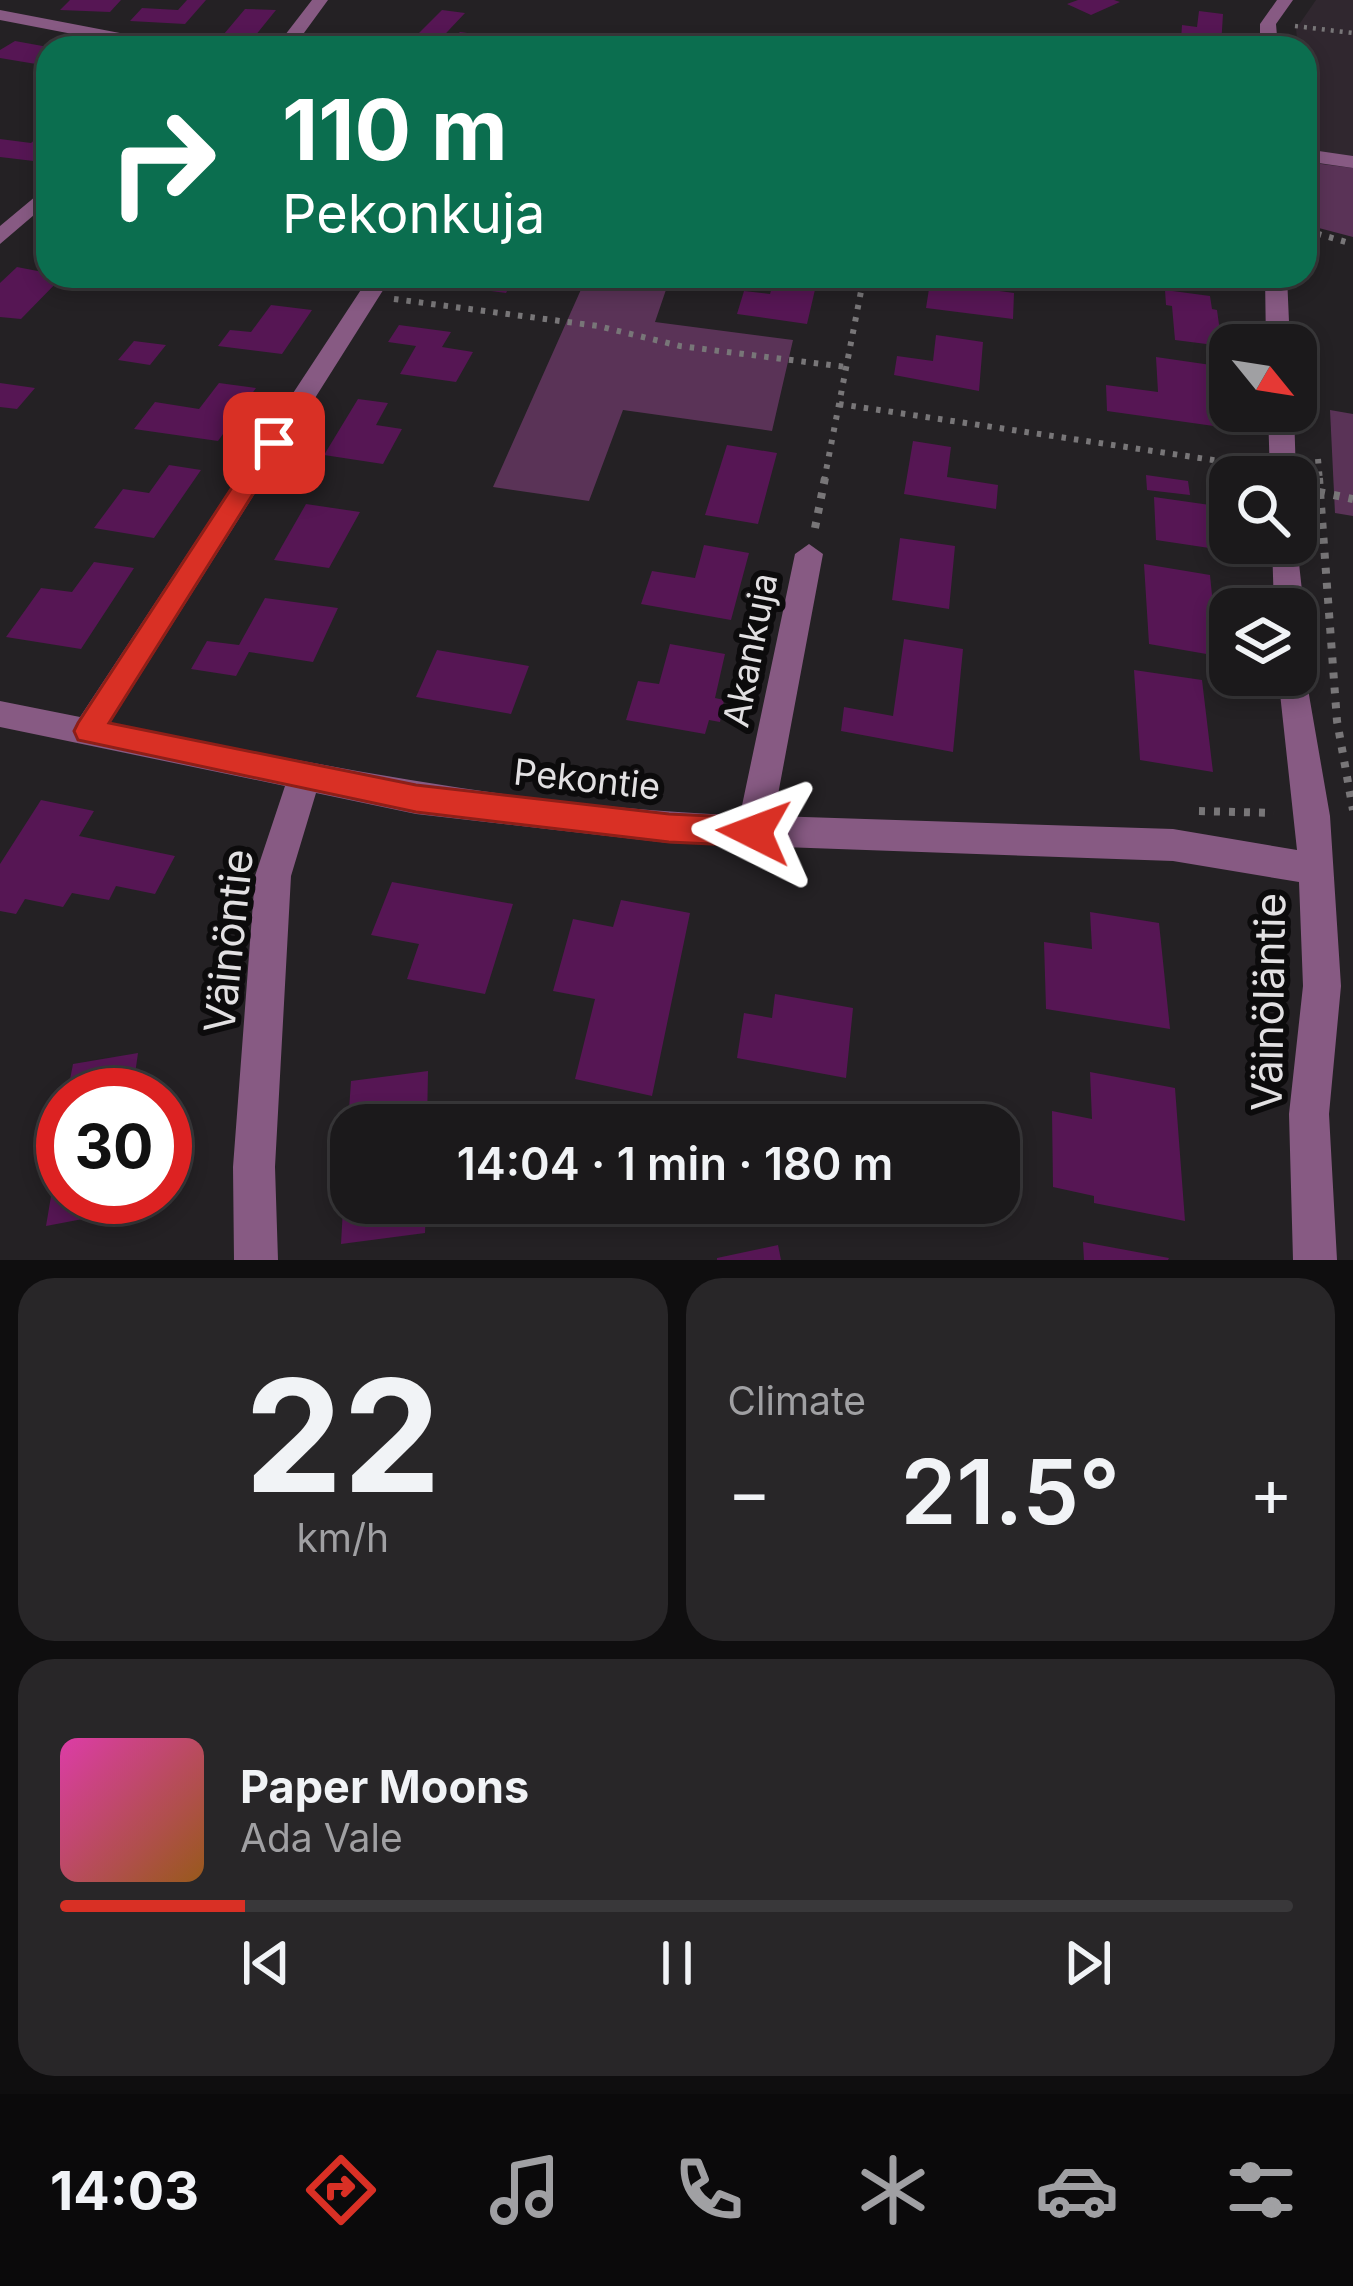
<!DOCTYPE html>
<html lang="en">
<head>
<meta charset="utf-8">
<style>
	body { margin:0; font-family:Inter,sans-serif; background:#282628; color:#f1f3f6; height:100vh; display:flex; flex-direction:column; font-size:45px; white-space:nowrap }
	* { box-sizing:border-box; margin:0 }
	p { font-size:39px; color:#a0a0a3 }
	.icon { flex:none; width:66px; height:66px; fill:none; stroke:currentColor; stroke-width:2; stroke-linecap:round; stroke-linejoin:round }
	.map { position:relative; height:1260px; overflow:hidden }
	.panel { display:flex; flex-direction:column; gap:18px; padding:18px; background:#0f0e0f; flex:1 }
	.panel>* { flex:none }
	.top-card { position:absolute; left:36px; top:36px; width:1281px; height:252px; border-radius:36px; box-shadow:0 6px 18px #0003,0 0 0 3px #39383a; background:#0b6e4f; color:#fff; overflow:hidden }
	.needle { width:78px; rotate:120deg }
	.controls { position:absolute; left:1209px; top:324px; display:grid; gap:24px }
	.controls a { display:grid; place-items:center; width:108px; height:108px; border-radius:24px; background:#1b191b; box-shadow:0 6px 18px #0003,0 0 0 3px #39383a; font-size:60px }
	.speed { position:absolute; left:36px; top:1068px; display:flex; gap:24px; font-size:60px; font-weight:700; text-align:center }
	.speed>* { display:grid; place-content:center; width:156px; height:156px; border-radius:50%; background:#1b191b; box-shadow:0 6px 18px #0003,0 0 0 3px #39383a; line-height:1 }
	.speed .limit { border:18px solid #d22; background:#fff; color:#111 }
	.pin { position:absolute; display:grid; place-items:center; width:102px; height:102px; color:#fff; margin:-51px; border-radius:24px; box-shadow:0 6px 18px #0006 }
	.me { position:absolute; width:132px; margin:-66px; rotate:273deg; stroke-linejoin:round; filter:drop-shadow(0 0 9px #0008) }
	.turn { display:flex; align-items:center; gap:42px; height:252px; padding:0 48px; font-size:54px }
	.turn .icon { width:156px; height:156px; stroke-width:2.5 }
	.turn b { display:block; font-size:84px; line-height:102px }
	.big { font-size:90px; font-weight:600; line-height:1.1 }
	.panel .card { flex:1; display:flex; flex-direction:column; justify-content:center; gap:18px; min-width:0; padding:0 42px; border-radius:36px; background:#282628 }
	.panel .dial { align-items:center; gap:0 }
	.dial b { font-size:156px; line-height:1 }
	.song { display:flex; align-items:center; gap:36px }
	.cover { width:144px; height:144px; border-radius:18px; background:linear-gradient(135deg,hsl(320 70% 55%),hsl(30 70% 35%)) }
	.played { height:12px; border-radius:6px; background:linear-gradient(90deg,#d93025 15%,#39383a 15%) }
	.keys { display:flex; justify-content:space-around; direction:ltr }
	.heat { display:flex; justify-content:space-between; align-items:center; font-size:66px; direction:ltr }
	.panel .tiles { flex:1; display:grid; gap:18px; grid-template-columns:1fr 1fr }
	.card:last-child { grid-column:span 2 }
	.trip { position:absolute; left:330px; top:1104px; width:690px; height:120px; border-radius:36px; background:#1b191b; box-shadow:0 6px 18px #0003,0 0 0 3px #39383a; font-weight:600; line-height:120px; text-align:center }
	.tab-bar { display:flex; height:192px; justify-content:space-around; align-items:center; background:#0b0a0b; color:#a0a0a3 }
	.tab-bar .icon { width:84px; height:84px }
	.tab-bar .on { color:#d93025 }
	.tab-bar b { font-size:54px; color:#f1f3f6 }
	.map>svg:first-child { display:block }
</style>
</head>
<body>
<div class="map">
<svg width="1353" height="1260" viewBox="0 0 1353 1260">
	<rect width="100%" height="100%" fill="#242124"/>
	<path fill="#30272f" d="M1316,0H1353V168L1306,162L1305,48H1298L1296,29Z"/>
	<path fill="#5a3357" d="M1306,162L1353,168V237L1315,227Z
		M587,276L669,281L655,322L793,340L772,431L623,410L589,501L493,487Z
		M1330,410L1353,414V516L1335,513Z"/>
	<path fill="#561654" d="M70,0H121L110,12L60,10Z
		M187,0H206L185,24L130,21L142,8L178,10Z
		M1078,0H1114L1120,2L1091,15L1067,4Z
		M245,9L276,10L255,36L224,34Z
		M442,10L465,13L432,48L405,47Z
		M1199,11L1223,14L1221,46L1181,40L1182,25L1197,27Z
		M460,32L482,35L469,48H444Z
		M15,41L48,47V56L36,64L0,58V50Z
		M48,128V157L42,162L0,157V139L31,143Z
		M17,267L63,276L21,319L0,317V283Z
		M263,276H336L328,287Z
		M459,276H515L506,293L453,286Z
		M775,276L817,281L807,324L737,314L744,291L770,294Z
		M931,276H971L970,287L1014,293L1013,319L926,308Z
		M1165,290L1210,296L1212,309L1217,310L1222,346L1175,340L1172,306L1166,305Z
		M271,305L312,310L282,354L218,346L230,330L251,332Z
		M399,325L451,332L442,347L473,352L456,382L400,374L416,346L388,342Z
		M936,335L983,342L979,391L894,375L897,356L933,361Z
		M134,341L166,345L150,365L118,360Z
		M1156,357L1211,365L1214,388L1229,390L1232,417L1219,415L1221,427L1107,411L1106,385L1158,392Z
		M0,383L35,388L17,409L0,407Z
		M219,383L256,388L218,441L134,429L155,402L199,409Z
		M358,399L388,403L376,425L402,429L383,464L324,455Z
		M913,441L951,447L947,477L998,485L996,509L904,494Z
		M727,445L777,453L758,524L705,515Z
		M169,465L201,470L154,538L94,528L123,489L149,493Z
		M1146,475L1188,481L1190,495L1147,490Z
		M1154,497L1210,505L1216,549L1156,540Z
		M306,504L360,512L329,568L274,560Z
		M900,538L955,546L949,609L892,600Z
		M704,545L749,553L731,620L641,604L652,571L695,578Z
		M94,562L134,568L81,649L6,637L41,588L72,592Z
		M1144,564L1210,575L1218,656L1149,644Z
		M265,598L338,608L313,662L249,652L236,676L191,669L207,641L239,645Z
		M904,639L963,649L953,752L841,731L844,707L893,716Z
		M670,644L725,654L715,698L724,700L720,722L709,720L705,734L626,720L638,681L659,684Z
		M437,650L529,666L511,714L416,697Z
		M1134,670L1202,680L1213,772L1140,760Z
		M41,800L94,811L79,836L175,856L155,894L116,886L109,900L72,893L63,907L25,899L16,914L0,911V864Z
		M392,882L513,904L485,994L407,979L419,944L371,935Z
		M621,900L690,913L652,1096L575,1079L595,999L553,991L573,919L613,927Z
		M1090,912L1159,923L1170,1029L1046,1009L1044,942L1092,949Z
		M775,994L853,1008L846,1078L737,1058L744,1013L772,1018Z
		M138,1053L132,1095H67L73,1064Z
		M428,1071L427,1125H348L351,1081Z
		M1090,1072L1175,1088L1185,1221L1094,1203V1196L1053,1187L1052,1111L1092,1119Z
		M61,1137L63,1197H126L125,1211L46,1226Z
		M347,1137L351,1203H426L425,1233L341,1244Z
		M1083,1242L1169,1258L1168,1260H1084Z
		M778,1245L781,1260H717V1258Z"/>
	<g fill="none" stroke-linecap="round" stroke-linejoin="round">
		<path stroke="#787678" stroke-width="4.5" stroke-dasharray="3 6" stroke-linecap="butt" d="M1295,26L1353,33"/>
		<path stroke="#787678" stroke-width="6" stroke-dasharray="4.5 8" stroke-linecap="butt" d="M1305,230L1353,244
			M1305,252L1306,271
			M394,299L598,326L680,346L846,367
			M1311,340L1316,414
			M839,404L1253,466
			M1318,459L1320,481
			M824,481L864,276"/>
		<path stroke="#787678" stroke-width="8" stroke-dasharray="6 9" stroke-linecap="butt" d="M1319,478L1337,721L1353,810
			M1319,492L1353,499
			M815,528L825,478
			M1199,811L1274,813"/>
		<path fill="#875a83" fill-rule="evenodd" d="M312,0H328L293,48H275Z
			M1277,0H1293L1276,24L1278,48H1260V24Z
			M0,10L172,43L181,48H145L0,20Z
			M1305,149L1353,156V168L1305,161Z
			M48,186V203L0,244V226Z
			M370,276H392L110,723C319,765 527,808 740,815L795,554L809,544L823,554L774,816L1173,829L1297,850L1278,675H1296V664L1304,666L1330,816L1341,986L1329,1114L1337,1260H1293L1289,1114L1303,986L1299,882L1173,861L669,843L416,814L316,793L291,876L275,1167L278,1260H234L233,1167L255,876L285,786L0,727V701L80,717Z
			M1265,276H1287L1290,345H1266Z
			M1268,411H1294L1296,477V478L1270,477Z
			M1296,536L1304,609L1296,618V609H1274L1272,543H1296Z"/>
	</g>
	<path fill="#d93025" stroke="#8d1f18" stroke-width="3" d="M274,435L285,443L109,723L416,785L669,814L754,818L766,822L770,832L766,841L754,846L669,842L416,812L78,740L74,731L78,723L265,437Z"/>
	<g text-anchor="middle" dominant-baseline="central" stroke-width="12" stroke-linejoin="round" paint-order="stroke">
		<g font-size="36" fill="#e2e0e2" stroke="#0c0b0c">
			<text transform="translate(750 650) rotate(-79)">Akankuja</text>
			<text transform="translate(587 779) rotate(6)">Pekontie</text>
		</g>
		<g font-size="42" fill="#e2e0e2" stroke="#0c0b0c">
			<text transform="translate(228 941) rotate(-84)">Väinöntie</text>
			<text transform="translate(1268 1002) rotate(-89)">Väinöläntie</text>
		</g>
	</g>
</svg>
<div class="controls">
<a><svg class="needle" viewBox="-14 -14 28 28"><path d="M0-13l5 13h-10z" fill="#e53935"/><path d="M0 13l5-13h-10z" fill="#a0a0a3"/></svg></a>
<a><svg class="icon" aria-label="search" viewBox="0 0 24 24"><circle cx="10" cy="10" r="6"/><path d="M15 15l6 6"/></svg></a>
<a><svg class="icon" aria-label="layers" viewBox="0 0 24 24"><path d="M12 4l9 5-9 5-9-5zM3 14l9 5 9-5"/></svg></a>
</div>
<div class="speed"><div class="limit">30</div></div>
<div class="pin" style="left:274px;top:443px;background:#d93025"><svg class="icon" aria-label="arrive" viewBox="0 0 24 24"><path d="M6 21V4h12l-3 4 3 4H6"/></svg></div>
<svg class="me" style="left:754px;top:832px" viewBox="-20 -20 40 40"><path d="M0-17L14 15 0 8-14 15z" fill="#d93025" stroke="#fff" stroke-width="4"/></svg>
<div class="trip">14:04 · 1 min · 180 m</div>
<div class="top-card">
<div class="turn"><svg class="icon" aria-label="right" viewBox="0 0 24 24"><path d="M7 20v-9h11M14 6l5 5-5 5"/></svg><div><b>110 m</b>Pekonkuja</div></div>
</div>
</div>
<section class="panel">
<div class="tiles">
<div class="card dial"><b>22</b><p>km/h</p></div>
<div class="card"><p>Climate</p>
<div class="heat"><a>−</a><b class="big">21.5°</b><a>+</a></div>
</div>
<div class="card">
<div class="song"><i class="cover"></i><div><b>Paper Moons</b><p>Ada Vale</p></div></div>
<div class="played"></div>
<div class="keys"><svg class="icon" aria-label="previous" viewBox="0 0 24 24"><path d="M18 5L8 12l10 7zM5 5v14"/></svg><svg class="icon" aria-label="pause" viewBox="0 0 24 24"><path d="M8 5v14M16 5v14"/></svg><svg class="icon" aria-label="next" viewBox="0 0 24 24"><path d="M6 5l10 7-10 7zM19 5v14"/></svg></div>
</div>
</div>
</section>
<nav class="tab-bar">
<b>14:03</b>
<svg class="icon on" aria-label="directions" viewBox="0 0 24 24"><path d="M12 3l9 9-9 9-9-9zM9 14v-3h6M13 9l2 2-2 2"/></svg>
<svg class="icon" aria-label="music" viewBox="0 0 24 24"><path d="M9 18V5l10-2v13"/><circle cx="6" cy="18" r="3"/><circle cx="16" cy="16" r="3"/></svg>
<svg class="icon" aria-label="phone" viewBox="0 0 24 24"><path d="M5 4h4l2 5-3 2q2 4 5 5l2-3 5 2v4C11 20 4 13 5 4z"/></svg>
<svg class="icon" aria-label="climate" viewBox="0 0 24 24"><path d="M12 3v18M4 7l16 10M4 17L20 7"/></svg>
<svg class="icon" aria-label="car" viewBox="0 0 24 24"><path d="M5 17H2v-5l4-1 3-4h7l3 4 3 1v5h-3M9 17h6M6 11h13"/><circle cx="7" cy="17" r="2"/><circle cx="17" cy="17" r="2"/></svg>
<svg class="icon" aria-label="filters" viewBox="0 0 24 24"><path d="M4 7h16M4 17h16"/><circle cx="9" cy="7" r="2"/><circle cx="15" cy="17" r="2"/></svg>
</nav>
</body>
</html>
